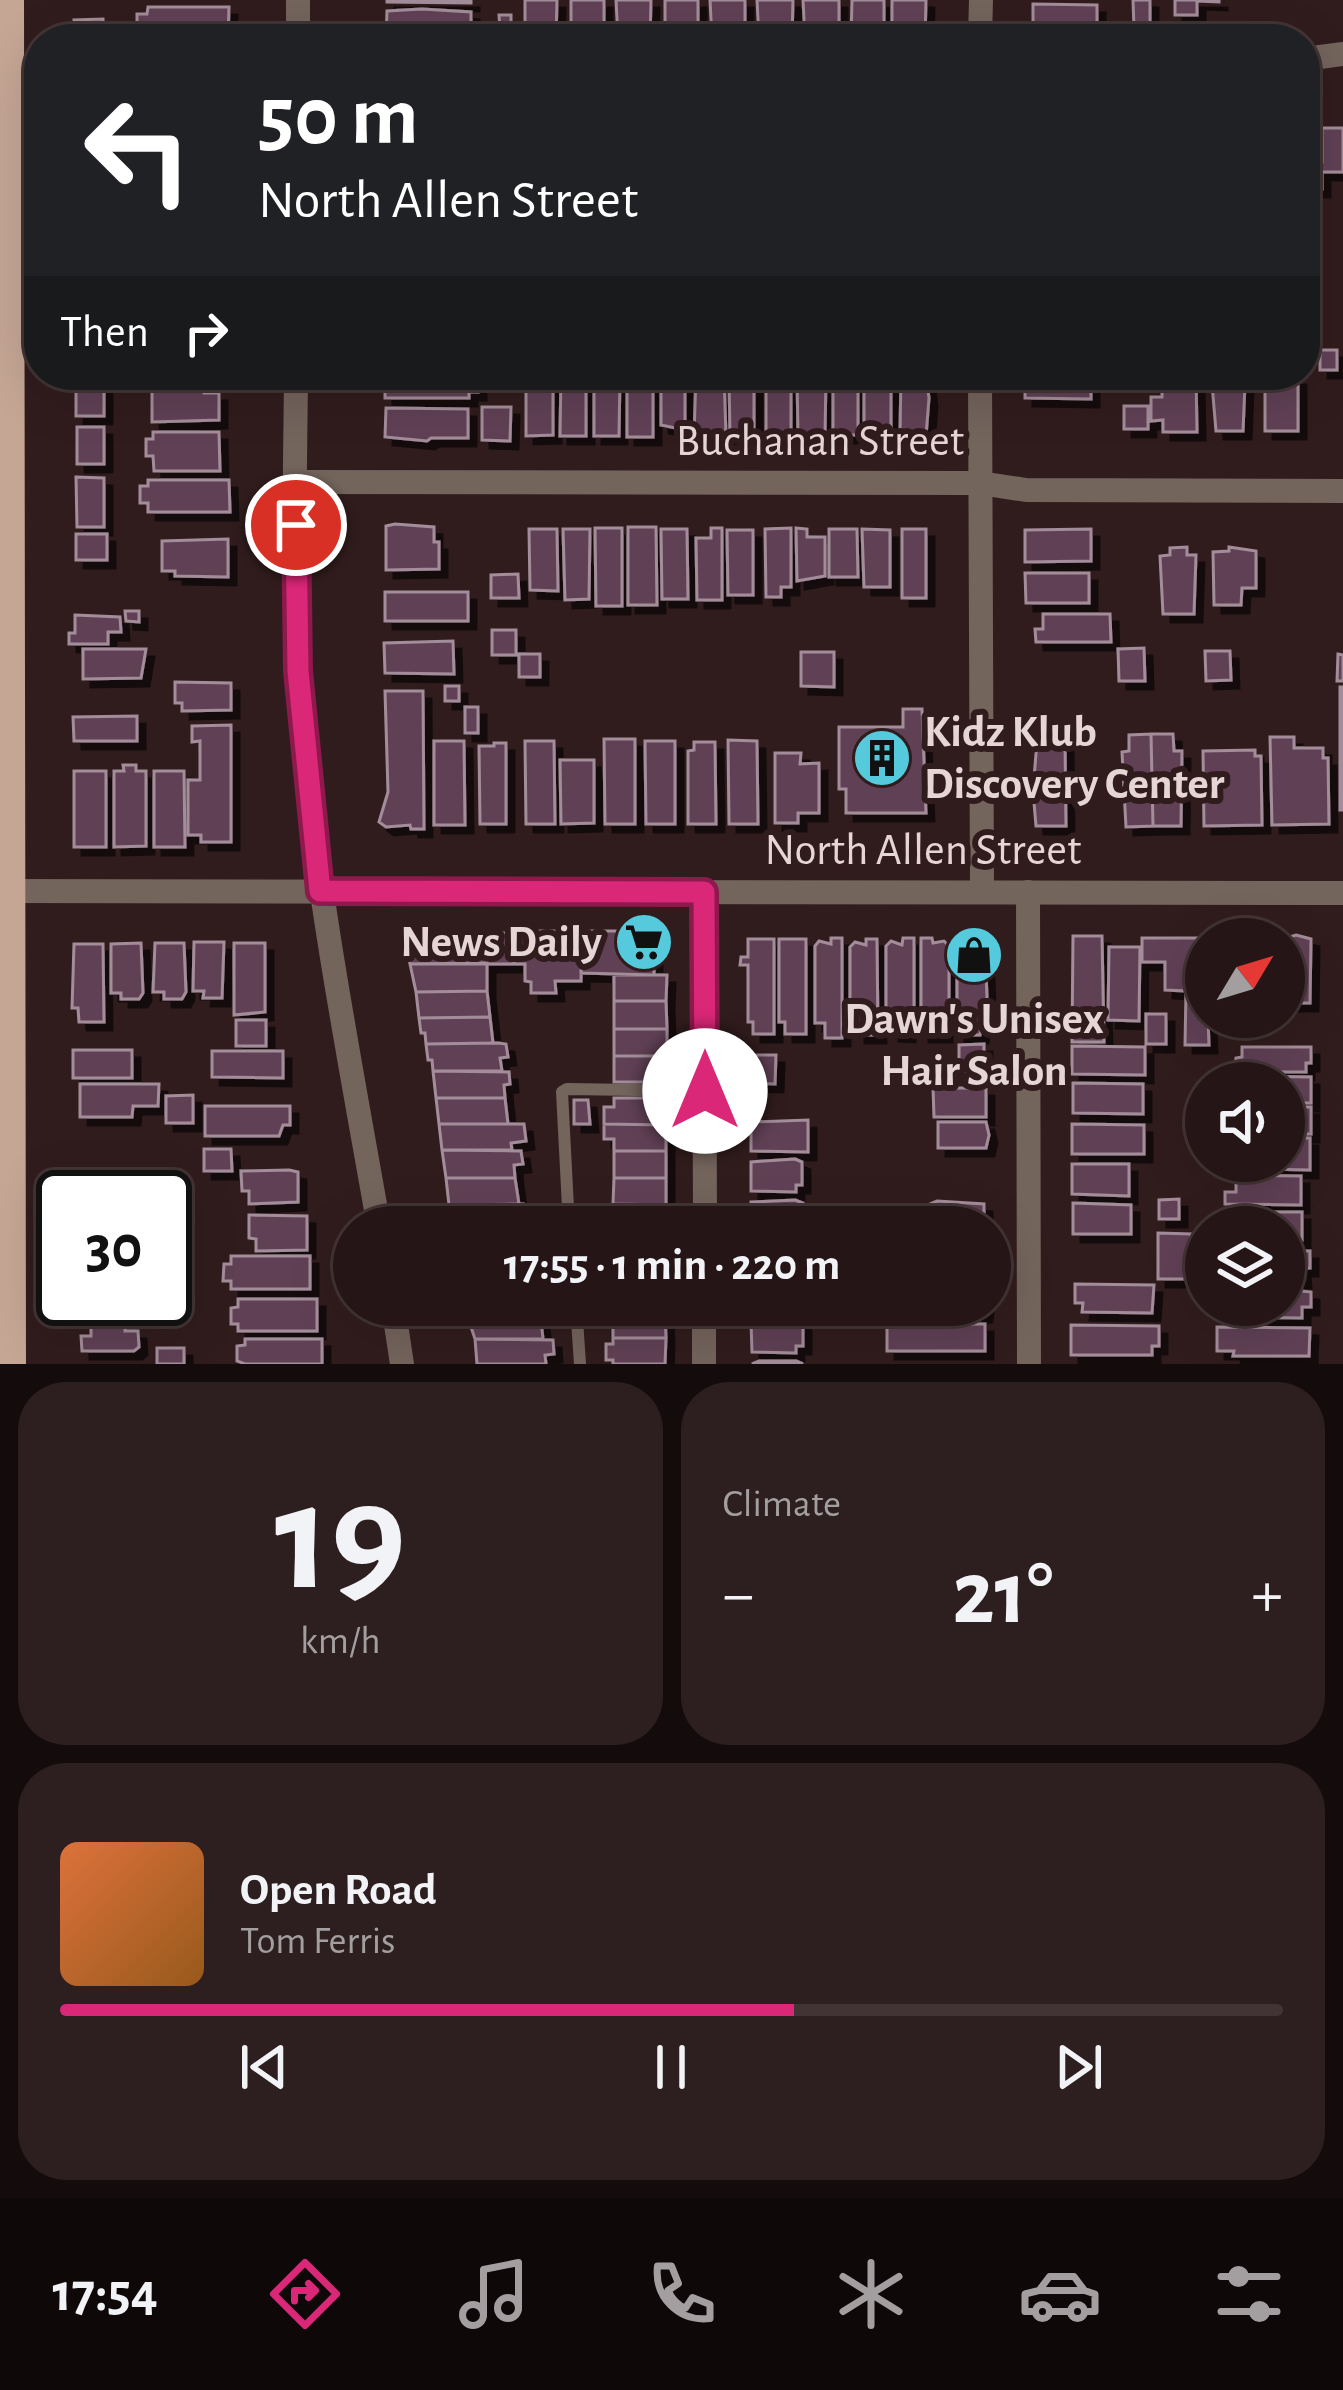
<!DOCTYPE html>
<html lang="en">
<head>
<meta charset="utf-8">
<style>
	body { margin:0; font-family:"Alegreya Sans",sans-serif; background:#2d1e1f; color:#f1f3f6; height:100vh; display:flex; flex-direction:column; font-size:45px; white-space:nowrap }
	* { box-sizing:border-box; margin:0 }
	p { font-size:39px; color:#a39fa1 }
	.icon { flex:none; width:66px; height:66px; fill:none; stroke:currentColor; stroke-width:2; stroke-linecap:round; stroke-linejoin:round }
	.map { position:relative; height:1364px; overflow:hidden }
	.sheet { display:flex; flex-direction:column; gap:18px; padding:18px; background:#140c0c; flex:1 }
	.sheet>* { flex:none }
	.guide { position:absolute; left:24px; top:24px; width:1296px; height:366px; border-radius:48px; box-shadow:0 12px 48px #0002,0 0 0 3px #423435; background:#202124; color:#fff; overflow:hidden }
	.needle { width:78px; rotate:52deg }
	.controls { position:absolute; left:1185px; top:918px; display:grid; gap:24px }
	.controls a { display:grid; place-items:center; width:120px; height:120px; border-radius:50%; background:#251516; box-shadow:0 12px 48px #0002,0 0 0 3px #423435; font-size:60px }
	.speed { position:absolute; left:36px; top:1170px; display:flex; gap:24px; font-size:60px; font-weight:700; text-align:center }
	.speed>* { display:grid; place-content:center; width:156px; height:156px; border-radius:50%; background:#251516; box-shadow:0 12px 48px #0002,0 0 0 3px #423435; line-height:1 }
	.speed .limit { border:6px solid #111; border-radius:18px; background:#fff; color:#111 }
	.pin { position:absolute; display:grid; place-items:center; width:102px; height:102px; color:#fff; margin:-51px; border:6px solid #fff; border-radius:50%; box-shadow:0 3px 12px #0007 }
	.me { position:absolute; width:132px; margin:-66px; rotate:0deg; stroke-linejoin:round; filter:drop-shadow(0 0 9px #0008) }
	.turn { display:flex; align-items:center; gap:42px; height:252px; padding:0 36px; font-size:54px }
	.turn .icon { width:156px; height:156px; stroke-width:2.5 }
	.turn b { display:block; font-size:84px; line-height:102px }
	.then { display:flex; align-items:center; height:114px; padding:0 36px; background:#0003; gap:24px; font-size:45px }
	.big { font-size:90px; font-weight:700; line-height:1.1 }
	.sheet .card { flex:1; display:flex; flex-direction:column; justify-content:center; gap:18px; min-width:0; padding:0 42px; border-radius:48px; background:#2d1e1f }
	.sheet .dial { align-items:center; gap:0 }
	.dial b { font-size:156px; line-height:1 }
	.song { display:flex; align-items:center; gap:36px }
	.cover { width:144px; height:144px; border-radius:18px; background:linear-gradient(135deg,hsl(20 70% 55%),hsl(30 70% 35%)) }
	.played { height:12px; border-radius:6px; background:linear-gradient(90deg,#db2777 60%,#423435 60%) }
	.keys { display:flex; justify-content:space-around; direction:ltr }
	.heat { display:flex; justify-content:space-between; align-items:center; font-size:66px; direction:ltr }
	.sheet .tiles { flex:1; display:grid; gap:18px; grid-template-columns:1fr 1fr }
	.card:last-child { grid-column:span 2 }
	.trip { position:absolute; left:333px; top:1206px; width:678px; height:120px; border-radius:60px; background:#251516; box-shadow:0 12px 48px #0002,0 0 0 3px #423435; font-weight:700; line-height:120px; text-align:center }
	.dock { display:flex; height:192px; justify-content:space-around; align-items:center; background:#0f0809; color:#a39fa1 }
	.dock .icon { width:84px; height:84px }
	.dock .on { color:#db2777 }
	.dock b { font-size:54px; color:#f1f3f6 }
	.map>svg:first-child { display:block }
</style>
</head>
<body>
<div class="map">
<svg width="1343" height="1364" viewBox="0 0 1343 1364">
	<defs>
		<filter id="shadow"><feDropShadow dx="8" dy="8" stdDeviation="0" flood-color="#0009"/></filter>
	</defs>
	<rect width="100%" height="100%" fill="#311c1d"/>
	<path fill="#614154" stroke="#a48d9a" stroke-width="3" filter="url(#shadow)" d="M387,0H471V3L387,2Z
		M525,0H557L556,39H525Z
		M571,0H604V39H571Z
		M616,0H651L650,39H618Z
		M665,0H698V38H665Z
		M710,0H745V39H712Z
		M757,0H793L792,39H759Z
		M803,0H839V39H805Z
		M852,0H884V39H851Z
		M892,0H926L925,39H892Z
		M1133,0H1150V27L1134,28Z
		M1175,0H1219V2L1197,1V15H1175Z
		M1033,4L1097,5V26H1087V38L1033,39Z
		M148,7H229L228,39H147V33H137V14H147Z
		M422,9L471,12V39H386L387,11Z
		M499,15H511V29L500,30Z
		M103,19L104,39H75L74,20Z
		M1322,128H1343V172H1322V189H1307V162H1322Z
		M1320,350H1337V370H1320Z
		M385,375H478V392H469V398H385Z
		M526,375H553V435L526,436Z
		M561,375L586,377V436H560Z
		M594,375H620L619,436H594Z
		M696,375H724L726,436H694Z
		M797,375H826L825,436H798Z
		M833,375H858V435H833Z
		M864,375H891V436L864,435Z
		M901,375H926L929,398L926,436L900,435Z
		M1025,375H1091V399L1025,398Z
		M1162,375H1196L1197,432H1163V420L1151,421V397H1162Z
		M729,376H754V437H730Z
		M766,376H791V435H766Z
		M1298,377V431H1265V378Z
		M661,378H685V425L680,429L661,425Z
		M204,380V393H219V420L152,422V381Z
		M627,383H653V437H627Z
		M1212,384H1245L1243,431H1216Z
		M104,386V416H76V387Z
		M1124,406H1148V429H1124Z
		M482,407H511L510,441L482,440Z
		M386,408L468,409V438H431L427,441L385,437Z
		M77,427H104V464H77Z
		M153,432H219L220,471H154L153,456H146V439H153Z
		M76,477L104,478V527H77Z
		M148,480H229L230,512H148V503H140V486H148Z
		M395,524L434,527V542H439V569L386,570V526Z
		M628,527H656L657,605H628Z
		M595,528H622V606H596Z
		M711,528H722V600H697L696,538H711Z
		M791,528V587H781V597H766L765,529Z
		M796,528L807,529V537H825V576L797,581Z
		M529,529H557L558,591L530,590Z
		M563,529H590L589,599L565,600Z
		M661,529H687L688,599H662Z
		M829,529H857L858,577H829Z
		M862,529L890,530V587H864Z
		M902,529H926V598H902Z
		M1091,529V561L1025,562V530Z
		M727,530H753V595H728Z
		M76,534H107V560H76Z
		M228,539V577L175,576V571H162V541Z
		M1187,547V555H1196L1194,614H1163L1160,556L1170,555V548Z
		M1229,547L1256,551V588H1242L1241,605H1214L1213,552L1229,551Z
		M1025,573H1089V603H1026Z
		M518,574L519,598H491V575Z
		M385,592H468V621H385Z
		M125,611H139V622L126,621Z
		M1043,614H1110L1111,642H1036L1035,629H1043Z
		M75,615L120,617L121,632H108V644H69V633H75Z
		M492,630H516V655H492Z
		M453,641L454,674L385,673L384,643Z
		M1144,648L1145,681H1119L1118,649Z
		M83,649H146L141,678L83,679Z
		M1205,651H1230L1231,680L1206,681Z
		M801,652H834V687L801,686Z
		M519,654H540V677H519Z
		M1338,654L1343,655V681H1337Z
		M175,682L231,683V710L182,711V703H175Z
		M445,686H459V701H445Z
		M1340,687H1343V810H1340Z
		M385,691H423L424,829H411L410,825L386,827L379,822L388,792Z
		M465,707H478V733H465Z
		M903,709H922L926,813H846V789H839V727H903Z
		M137,716V741H74L73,717Z
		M231,725V842H201V835H188V780H200V741L192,742V726Z
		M1151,734L1153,826L1126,827L1122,752L1129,751V735Z
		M1151,734H1173L1174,751H1182L1181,826H1153Z
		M1270,737H1294V748H1323V758H1328L1329,824L1272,825Z
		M604,739H635V824H605Z
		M728,740L757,741L758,824H729Z
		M434,741H464L465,825H434Z
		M525,741H554L555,824H526Z
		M645,741H675V824H646Z
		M1037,741L1065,742L1066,826H1036L1033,791Z
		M694,742H715L716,824H688V751L694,750Z
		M494,743H506V824H480L479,746H494Z
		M1255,750V756H1261L1262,825L1204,826L1203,751Z
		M775,753H801L800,764L819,763V813H798V823H775Z
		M560,760H594V823L561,824Z
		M123,765H136V771H146V846L114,847V771H124Z
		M74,771H106V847H74Z
		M154,771H184L185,847H154Z
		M513,931H582L581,981H555L556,993H531V982L525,981V964H514Z
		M582,931H646L654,939V975L581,973Z
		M418,933H513L514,964H410L407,948L420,946Z
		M1296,935L1311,939L1310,1003H1284L1282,939Z
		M1073,936H1102L1104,1042H1072Z
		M831,938H842V1038H825V1023H815V946L819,941L831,944Z
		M903,938H914V1022H908L907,1034L891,1033V1023H886V946L891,941L902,945Z
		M921,938H932L933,943L944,941L949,946V1023H944V1034H921Z
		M1142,938H1205L1209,1045H1185L1186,991L1165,990V962H1142Z
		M748,939H774V1034H753V1022H748V965H740L741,957H748Z
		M779,939H806V1034H785V1022H779Z
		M866,939H877L878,1035H857V1024H850V947L855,942L866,945Z
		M957,939H968V944L980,941L985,947L987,997L980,1035H957Z
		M194,942H224L222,998H203L204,991H193Z
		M141,943L143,993L139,999H121V993H111V944Z
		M155,943H184L186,992L182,999H164V992H153Z
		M234,943H265V1012L234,1015Z
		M74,944H103L104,1022H79L78,1008H72Z
		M1109,947H1140L1139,1021L1108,1020Z
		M487,963V991L416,992L410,964Z
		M614,975H667L666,1001H614Z
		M487,991L490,1017L419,1018L416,992Z
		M614,1001H666L667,1029H614Z
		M1146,1014H1166V1044H1146Z
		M490,1017L493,1043L426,1044L425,1033H421L419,1018Z
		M1213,1017H1244V1022H1213Z
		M236,1020H266V1046H236Z
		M614,1029H667V1056H614Z
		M498,1043L506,1044L508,1057L500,1058L502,1071H433L432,1060H428L426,1044Z
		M984,1044V1071H959V1045Z
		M1072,1046L1145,1047V1075L1072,1074Z
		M1242,1047H1311V1063H1306V1072H1242V1067L1235,1068L1236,1058L1242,1057Z
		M73,1050H132V1078H73Z
		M212,1051H283V1078L212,1077Z
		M749,1055H776L775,1084L749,1083Z
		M614,1056H667V1082H614Z
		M433,1071L509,1072L510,1084L504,1085L505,1098H436Z
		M1241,1076L1311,1077V1103H1284V1083H1241Z
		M1073,1083L1143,1084V1114L1073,1113Z
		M80,1084H159L158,1106H133L132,1117H80Z
		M933,1088H986V1117H934Z
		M193,1095V1123H166V1096Z
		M436,1098H505L508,1124H439Z
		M614,1098H666V1125L604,1124V1107H614Z
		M574,1100H588L590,1124H574Z
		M205,1106H290V1125H283L279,1136H205Z
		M1284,1107H1311V1134H1284Z
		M808,1120V1152L751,1151V1122Z
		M938,1122H986L989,1135L986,1148H938Z
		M439,1124H524L526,1141L511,1143L512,1150H442Z
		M604,1124L666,1125V1151H614V1139H604Z
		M1072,1124L1144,1125V1154H1072Z
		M1284,1138H1310V1170L1255,1169V1161H1284Z
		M204,1149H231L232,1171H204Z
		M442,1150L521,1151L523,1164L514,1165L515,1178H446Z
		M614,1151H666V1178H614Z
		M795,1159L802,1162V1185H796V1192L751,1191V1162Z
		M1072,1164H1129V1196L1072,1194Z
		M83,1170H158L157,1178L165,1177V1192H157V1197H83Z
		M289,1170L298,1172V1202L249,1204V1191H242L241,1171Z
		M1236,1175L1301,1176V1205L1225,1204V1192H1236Z
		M446,1178H515L519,1204L449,1205Z
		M614,1178H666V1205L613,1204Z
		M1179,1199V1219H1159V1200Z
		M795,1200L803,1203V1226L751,1227V1202Z
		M937,1201L984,1204V1227L930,1226V1204Z
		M1073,1203L1131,1205V1234H1073Z
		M523,1204L526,1227H456L453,1205Z
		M613,1204L666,1205V1227H613Z
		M1227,1212H1302V1240H1284V1227H1227Z
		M249,1215L307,1216V1250L256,1251V1239L249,1238Z
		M1158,1233L1191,1234L1190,1279H1158Z
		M1284,1251H1310V1268H1302L1303,1280L1284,1279Z
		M231,1256H310V1289H231V1281H223L224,1264H231Z
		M1075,1284L1154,1285L1152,1313L1082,1312L1083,1303H1075Z
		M1284,1289L1311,1292V1307H1302V1318L1231,1317V1305H1284Z
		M238,1299H317V1331H238V1324H231V1308L238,1307Z
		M466,1305H535V1311L466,1312Z
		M613,1305H666L665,1312H613Z
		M751,1305H803V1306H796V1313H759L751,1312Z
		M937,1305H985L984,1314L937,1316Z
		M540,1311L543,1339H475L466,1312Z
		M613,1312H665L666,1338H613V1327H604V1315H613Z
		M91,1317H126L125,1331H138L139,1347L134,1351H82L81,1336H91Z
		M796,1320L803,1323V1346H796V1353L752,1352L751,1322Z
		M887,1324H985V1351H887Z
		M1071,1325L1159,1326V1346H1152V1355H1071Z
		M1217,1327L1310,1328L1309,1356H1233L1234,1351H1217Z
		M613,1338H666L665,1364H613V1360H606V1344H613Z
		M245,1339H322V1364H245L237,1361V1346L245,1345Z
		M475,1339L553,1340L554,1354L545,1355L546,1364H477Z
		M157,1348H184V1364H157Z
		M796,1361L803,1364H752L759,1361Z"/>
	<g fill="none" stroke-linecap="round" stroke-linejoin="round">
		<path stroke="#73645c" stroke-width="12" d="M569,1227L562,1092L567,1089L705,1091
			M576,1305L580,1364"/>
		<path stroke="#73645c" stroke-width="24" d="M1305,59L1343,54
			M295,482L980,483L1026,490L1343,491
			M704,892L705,1227
			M1028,892L1029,1364
			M704,1364V1305"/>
		<path stroke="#73645c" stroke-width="24" d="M298,39V0
			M980,39L981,0
			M296,375C295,493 291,613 302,731C318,898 350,1062 379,1227
			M980,375L982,892
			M0,891L1343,893
			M393,1305L402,1364"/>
		<path stroke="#c5a695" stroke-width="30" d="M9,0L11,1364"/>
	</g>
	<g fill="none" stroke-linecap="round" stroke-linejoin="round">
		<g stroke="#8e194d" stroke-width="30">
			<path id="route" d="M296,525L298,671L320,891L704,892L705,1091"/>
		</g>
		<use href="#route" stroke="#db2777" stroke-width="21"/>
	</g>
	<defs>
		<g id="building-disc" transform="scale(3)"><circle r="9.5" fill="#54cadc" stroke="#311c1d"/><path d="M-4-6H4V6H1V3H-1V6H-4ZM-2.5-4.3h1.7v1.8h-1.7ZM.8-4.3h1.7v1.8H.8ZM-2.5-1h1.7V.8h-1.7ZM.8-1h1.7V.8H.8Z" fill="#111"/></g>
		<g id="supermarket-disc" transform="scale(3)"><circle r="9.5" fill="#54cadc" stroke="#311c1d"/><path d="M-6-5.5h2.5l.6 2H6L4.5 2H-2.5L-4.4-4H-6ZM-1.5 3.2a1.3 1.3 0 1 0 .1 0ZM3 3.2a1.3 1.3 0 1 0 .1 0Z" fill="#111"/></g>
		<g id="shop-disc" transform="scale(3)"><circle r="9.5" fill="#54cadc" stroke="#311c1d"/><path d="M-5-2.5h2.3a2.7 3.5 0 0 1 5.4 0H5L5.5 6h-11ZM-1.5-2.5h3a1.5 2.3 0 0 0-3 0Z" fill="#111"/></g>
	</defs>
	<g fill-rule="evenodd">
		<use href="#building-disc" x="882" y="758"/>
		<use href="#supermarket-disc" x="644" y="942"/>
		<use href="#shop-disc" x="974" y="955"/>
	</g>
	<g text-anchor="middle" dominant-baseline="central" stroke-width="12" stroke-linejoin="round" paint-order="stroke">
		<g font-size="45" fill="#e5d5d6" stroke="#311c1d">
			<text x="820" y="441">Buchanan Street</text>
			<text x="923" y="850">North Allen Street</text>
		</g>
		<g font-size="45" font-weight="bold" fill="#e5d5d6" stroke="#311c1d" text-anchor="start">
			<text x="924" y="732">Kidz Klub<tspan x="924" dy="52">Discovery Center</tspan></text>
			<text x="602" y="942" text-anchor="end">News Daily</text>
			<text x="974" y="1019" text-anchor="middle">Dawn's Unisex<tspan x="974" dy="52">Hair Salon</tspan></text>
		</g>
	</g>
</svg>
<div class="controls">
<a><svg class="needle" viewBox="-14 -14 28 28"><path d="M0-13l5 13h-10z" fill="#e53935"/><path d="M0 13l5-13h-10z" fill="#a39fa1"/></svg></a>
<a><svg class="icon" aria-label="sound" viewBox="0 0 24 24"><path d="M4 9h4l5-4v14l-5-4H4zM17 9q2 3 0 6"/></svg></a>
<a><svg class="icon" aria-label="layers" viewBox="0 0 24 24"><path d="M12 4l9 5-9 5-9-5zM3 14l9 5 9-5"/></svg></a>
</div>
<div class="speed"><div class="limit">30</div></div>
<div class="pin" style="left:296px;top:525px;background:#d93025"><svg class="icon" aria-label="arrive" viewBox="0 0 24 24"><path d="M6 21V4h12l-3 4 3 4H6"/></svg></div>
<svg class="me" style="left:705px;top:1091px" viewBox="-20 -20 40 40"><circle r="19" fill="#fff"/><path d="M0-13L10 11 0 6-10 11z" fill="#db2777"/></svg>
<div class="trip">17:55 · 1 min · 220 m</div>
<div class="guide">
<div class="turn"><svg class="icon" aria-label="left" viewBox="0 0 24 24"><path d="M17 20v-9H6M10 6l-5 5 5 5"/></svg><div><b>50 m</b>North Allen Street</div></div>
<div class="then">Then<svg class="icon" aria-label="right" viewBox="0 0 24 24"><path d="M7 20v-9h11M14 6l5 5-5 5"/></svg></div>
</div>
</div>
<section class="sheet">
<div class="tiles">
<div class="card dial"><b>19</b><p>km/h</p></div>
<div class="card"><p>Climate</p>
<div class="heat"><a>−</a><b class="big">21°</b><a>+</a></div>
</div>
<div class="card">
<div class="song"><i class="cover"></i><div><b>Open Road</b><p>Tom Ferris</p></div></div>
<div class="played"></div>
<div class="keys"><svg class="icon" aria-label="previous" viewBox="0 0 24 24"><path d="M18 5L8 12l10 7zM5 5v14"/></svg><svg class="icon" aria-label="pause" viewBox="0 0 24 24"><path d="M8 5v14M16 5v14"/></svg><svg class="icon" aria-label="next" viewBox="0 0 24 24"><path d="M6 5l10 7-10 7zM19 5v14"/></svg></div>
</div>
</div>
</section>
<nav class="dock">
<b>17:54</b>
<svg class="icon on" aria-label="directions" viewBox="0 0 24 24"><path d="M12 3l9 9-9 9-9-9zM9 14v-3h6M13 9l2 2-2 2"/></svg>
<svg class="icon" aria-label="music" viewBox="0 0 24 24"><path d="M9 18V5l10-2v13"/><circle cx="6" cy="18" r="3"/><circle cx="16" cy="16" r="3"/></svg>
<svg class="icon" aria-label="phone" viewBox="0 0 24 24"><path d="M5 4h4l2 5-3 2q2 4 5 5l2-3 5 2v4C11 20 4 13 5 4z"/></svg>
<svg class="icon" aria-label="climate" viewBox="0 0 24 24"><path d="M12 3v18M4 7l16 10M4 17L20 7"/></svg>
<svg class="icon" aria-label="car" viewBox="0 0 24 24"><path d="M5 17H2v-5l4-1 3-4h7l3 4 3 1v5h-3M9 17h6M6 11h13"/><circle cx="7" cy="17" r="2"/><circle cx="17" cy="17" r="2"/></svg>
<svg class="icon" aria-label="filters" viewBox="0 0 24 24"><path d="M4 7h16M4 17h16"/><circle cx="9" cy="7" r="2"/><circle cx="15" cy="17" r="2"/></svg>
</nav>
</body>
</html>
